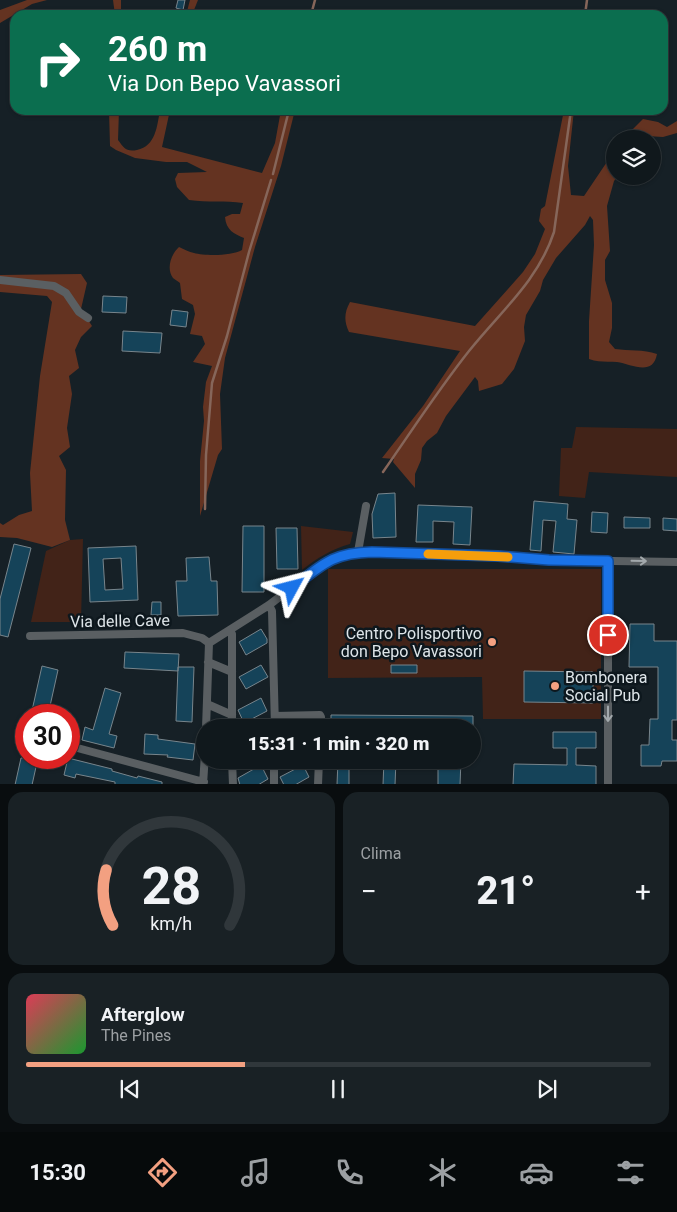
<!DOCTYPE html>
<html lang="it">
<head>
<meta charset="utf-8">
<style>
	body { margin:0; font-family:Roboto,sans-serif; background:#192125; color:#f1f3f6; height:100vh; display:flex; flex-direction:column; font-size:19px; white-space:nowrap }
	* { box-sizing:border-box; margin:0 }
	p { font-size:16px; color:#9ca0a3 }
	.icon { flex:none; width:28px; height:28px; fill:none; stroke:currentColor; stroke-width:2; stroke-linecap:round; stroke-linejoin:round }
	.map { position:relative; height:784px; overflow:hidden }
	.panel { display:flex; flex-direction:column; gap:8px; padding:8px; background:#090d0f; flex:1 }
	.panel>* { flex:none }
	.banner { position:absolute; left:10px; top:10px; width:658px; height:105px; border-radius:15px; box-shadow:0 1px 4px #0004,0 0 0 1px #30373b; background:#0b6e4f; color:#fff; overflow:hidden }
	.buttons { position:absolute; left:606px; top:130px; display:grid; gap:10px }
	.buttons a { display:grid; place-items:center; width:55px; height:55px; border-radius:50%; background:#10181c; box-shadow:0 1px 4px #0004,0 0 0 1px #30373b; font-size:25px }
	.speed { position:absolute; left:15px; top:704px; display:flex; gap:10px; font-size:25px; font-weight:700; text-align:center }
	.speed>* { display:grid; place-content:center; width:65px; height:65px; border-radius:50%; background:#10181c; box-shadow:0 1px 4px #0004,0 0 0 1px #30373b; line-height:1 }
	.speed .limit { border:8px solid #d22; background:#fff; color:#111 }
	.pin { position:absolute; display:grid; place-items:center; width:42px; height:42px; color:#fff; margin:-21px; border:2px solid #fff; border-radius:50%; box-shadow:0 1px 5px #0007 }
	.me { position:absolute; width:55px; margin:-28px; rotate:52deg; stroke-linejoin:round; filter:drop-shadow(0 0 4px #0008) }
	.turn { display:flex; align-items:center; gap:18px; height:105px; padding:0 15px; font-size:22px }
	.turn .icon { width:65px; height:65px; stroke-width:2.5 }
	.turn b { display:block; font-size:35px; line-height:42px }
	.big { font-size:38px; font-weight:800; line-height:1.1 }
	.panel .card { flex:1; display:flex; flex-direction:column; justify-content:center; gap:8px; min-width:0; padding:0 18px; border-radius:15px; background:#192125 }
	.panel .dial { align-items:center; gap:0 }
	.dial svg { height:130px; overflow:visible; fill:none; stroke:#30373b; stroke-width:7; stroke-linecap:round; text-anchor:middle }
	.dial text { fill:#f1f3f6; stroke:none }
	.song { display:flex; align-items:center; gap:15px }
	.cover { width:60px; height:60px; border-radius:8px; background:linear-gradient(135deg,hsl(350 70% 55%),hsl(130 70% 35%)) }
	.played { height:5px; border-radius:2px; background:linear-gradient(90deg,#f3a081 35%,#30373b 35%) }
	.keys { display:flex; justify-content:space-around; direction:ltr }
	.heat { display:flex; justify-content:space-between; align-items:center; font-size:28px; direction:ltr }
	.panel .tiles { flex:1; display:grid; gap:8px; grid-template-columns:1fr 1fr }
	.card:last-child { grid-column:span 2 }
	.trip { position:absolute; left:196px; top:719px; width:285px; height:50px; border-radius:25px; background:#10181c; box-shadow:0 1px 4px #0004,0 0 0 1px #30373b; font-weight:800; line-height:50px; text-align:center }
	.dock { display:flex; height:80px; justify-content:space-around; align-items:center; background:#060a0b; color:#9ca0a3 }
	.dock .icon { width:35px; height:35px }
	.dock .active { color:#f3a081 }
	.dock b { font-size:22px; color:#f1f3f6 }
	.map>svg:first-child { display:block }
</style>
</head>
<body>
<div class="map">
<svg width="677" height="785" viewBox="0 0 677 785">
	<rect width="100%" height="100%" fill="#162026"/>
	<path fill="#422318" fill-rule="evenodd" d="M576,427L677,429V477L589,472L585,498L559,496L561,448H572Z
		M301,526L353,532L350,544C332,549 317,558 302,570Z
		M83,539L81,622H31L46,551L70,540Z
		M328,569H601V719H483L482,677L328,678ZM391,665H417V672L391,673ZM524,671L593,672V703L524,702Z"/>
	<path fill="#643321" d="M27,0H47L32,4L0,23V10Z
		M113,0H121V15H115Z
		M190,0H198L192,15H186Z
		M109,110H119L118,140C124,148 126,152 137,150C156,146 157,126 160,110H170L162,147L262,173L275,143L281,110H295L281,166L255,247L225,358L220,394L222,449L218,455L200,516V461L204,421L203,407L206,382L212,366L193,362L205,344L202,336L190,334L195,314L193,305L182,299L180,283C178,281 175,280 173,278C166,269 171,254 179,247C184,249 189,252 194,253C205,256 232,256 242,250L244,238C234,234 226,230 225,217L232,214H240L243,203C225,200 208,203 189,200L177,187L175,179L178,173L207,172L187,162H166L135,158L116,150L110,146Z
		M564,110H574L568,166L571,195L584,196L615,150V176H618L614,181L607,206L610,251L605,260V280L612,303V328L609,342L615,349C629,351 643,349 657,354C653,377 631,364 617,362C607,361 599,363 589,359V321L594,245L593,220L590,216L585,225L556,258L543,280L540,291L526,315L524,327L525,341L514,369L502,384L479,391L478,381L475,377L446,416L437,433L427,441L422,448L421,460L415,474V488L393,462L394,459L382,458L423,406L460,351L349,332C344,321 344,313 350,302L475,326L523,272L535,254L545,229L539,221L541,209L545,206Z
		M643,119L658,122L667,127L677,121V133L663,137L647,136L645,139H623Z
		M81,274L87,283L81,309L92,326L81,337L75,350L79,368L69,376L72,394L67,428L70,447L59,456L66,470L65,520L70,540L52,547L17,538L0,537V523L3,525L19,515L32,511L30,473L40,376L52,302L47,296L0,292V275Z"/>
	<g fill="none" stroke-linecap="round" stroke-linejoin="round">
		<path stroke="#86665a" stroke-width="2.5" d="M311,15L315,0
			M585,15L587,0
			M273,174L289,110
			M383,472C411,432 438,390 469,351C500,312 538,281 554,232L571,110
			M205,509L206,455L212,383L227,336L249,252L271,180"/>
	</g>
	<path fill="#154359" stroke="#78858c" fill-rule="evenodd" d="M178,0H185L183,10L176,8Z
		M103,296L127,297L126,313L102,312Z
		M172,310L188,312L186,327L170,325Z
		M123,331L162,333L160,353L122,351Z
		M395,493L396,537L373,538L372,514L378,494Z
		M534,501L568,504L567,519L577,520L574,554L553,552L556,521L543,520L541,551L530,550Z
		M418,505L472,507L470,545L453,544L454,522L433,521V542H416Z
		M592,512L608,513L607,533L591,532Z
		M624,517L650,518V528H624Z
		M663,518L677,519V531L663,530Z
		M243,526H264V592H242Z
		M276,528H297L298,569H277Z
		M14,544L31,548L8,637L0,635V599Z
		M136,546L138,600L90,602L88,548ZM121,558L123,589L105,590L103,559Z
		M209,557L211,581H217L218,615L178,616L176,581H187L186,558Z
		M152,602H161V615H151Z
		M630,624H654V641H677V720H672V740H677V761H662L661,766H641V745H649L650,719H658V667H629Z
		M261,629L267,639V643L246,655L239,642Z
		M125,652L179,654L178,671L124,668Z
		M261,665L268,677L246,689L239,677Z
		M391,665H417V673H391Z
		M42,666L58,670L48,715H31Z
		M178,667H194L192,722L176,721Z
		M524,671L593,672V703L524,702Z
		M105,688L121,693L109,734L117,736L114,748L82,740L85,727L93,730Z
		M261,698L267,711L244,723L238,710Z
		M331,715L473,716V728H331Z
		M553,732H596V748H576V765L596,766V785H513L514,764L567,765V748H553Z
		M145,734L158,735V739L195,744L193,760L167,757L168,755L144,754Z
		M21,758H38L32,785H15Z
		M68,758L112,769V771L137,778L138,776L162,782V785H115V782L76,774L75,778L64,775Z
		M338,760H349V785H337Z
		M384,760H396L395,785H383Z
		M438,760H461L460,785H438Z
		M261,765L268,779L258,785H240L238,778Z
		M303,765L309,777L295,785H284L280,777Z"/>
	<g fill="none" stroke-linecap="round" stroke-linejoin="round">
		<path stroke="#5a5f62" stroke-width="8" d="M0,280L54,286L66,293L79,312L88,318
			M358,552L366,506
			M269,605L272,611L275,728
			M230,630L232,634V728
			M30,636L183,633L202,638L209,643
			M209,643L269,605L328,560L352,552H372L498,556L549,560L677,562
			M208,662L232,672
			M207,704L232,715
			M275,716L320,715L321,717V728
			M206,728L209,643
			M70,746L204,782
			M232,760L233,785
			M274,766H281L293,760
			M203,785L205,753
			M274,785V760
			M318,785L319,760
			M608,785V561"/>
	</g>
	<defs><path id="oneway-shaft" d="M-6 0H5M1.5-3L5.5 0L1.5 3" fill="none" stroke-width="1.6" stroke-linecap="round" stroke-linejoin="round" transform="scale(1.25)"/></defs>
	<g stroke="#a3a9ac">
		<use href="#oneway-shaft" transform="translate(639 561) rotate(1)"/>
		<use href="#oneway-shaft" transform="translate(608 714) rotate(90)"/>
	</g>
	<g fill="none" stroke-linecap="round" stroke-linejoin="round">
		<g stroke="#114b97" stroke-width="12">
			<path id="route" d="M292,588C323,564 332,553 372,552L498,556L549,560L608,561V635"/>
		</g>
		<use href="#route" stroke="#1a73e8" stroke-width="9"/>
		<path stroke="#f59e0b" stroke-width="9" d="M428,554L508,557"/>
	</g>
	<g fill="#f3a081" stroke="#0d171d" stroke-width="2">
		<circle cx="492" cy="642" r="5"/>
		<circle cx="555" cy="686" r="5"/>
	</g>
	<g text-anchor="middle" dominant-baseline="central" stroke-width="5" stroke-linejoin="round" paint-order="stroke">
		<g font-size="16" fill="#dee5e9" stroke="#0d171d">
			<text transform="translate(120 621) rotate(-1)">Via delle Cave</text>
		</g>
		<g font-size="16" fill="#dee5e9" stroke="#0d171d" text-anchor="end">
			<text x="482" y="633">Centro Polisportivo<tspan x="482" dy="18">don Bepo Vavassori</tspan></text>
			<text x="565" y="677" text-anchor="start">Bombonera<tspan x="565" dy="18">Social Pub</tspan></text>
		</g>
	</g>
</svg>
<div class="buttons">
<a><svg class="icon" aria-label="layers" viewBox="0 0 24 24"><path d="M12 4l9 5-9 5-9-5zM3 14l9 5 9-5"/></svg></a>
</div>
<div class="speed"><div class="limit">30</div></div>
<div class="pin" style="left:608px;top:635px;background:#d93025"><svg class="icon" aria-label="arrive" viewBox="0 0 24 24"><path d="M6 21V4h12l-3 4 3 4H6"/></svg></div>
<svg class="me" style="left:292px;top:588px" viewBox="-20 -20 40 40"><path d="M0-17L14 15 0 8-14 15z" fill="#1a73e8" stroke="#fff" stroke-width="4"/></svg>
<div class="trip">15:31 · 1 min · 320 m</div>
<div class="banner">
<div class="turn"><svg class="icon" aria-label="right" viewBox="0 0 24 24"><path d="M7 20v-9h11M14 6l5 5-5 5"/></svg><div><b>260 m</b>Via Don Bepo Vavassori</div></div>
</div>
</div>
<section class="panel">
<div class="tiles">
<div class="card dial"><svg viewBox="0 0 100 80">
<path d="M14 69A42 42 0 1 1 86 69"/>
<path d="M14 69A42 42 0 0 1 10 35" stroke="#f3a081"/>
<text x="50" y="56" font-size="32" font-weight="700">28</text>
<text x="50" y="72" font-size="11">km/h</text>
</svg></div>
<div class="card"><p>Clima</p>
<div class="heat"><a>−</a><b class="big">21°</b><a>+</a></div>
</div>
<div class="card">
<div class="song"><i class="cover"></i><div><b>Afterglow</b><p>The Pines</p></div></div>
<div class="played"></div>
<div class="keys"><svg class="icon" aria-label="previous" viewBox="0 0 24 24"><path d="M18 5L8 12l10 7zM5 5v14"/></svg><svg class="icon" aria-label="pause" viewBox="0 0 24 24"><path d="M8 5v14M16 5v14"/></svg><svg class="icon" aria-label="next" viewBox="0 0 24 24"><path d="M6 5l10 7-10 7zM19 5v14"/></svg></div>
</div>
</div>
</section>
<nav class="dock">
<b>15:30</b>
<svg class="icon active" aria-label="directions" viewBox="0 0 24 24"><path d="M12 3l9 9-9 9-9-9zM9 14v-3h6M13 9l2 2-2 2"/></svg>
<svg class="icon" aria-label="music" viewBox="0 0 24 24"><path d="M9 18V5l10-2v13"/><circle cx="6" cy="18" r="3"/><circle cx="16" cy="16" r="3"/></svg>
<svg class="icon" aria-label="phone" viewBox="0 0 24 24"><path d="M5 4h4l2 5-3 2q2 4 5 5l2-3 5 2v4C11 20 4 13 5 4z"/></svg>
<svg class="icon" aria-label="climate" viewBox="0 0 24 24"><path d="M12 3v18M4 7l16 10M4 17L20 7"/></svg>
<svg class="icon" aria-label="car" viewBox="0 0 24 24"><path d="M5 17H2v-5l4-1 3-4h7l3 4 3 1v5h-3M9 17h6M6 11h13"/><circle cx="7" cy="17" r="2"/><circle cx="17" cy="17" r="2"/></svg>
<svg class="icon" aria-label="filters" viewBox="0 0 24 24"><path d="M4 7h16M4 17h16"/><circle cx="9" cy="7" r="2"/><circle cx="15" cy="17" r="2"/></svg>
</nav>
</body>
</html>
